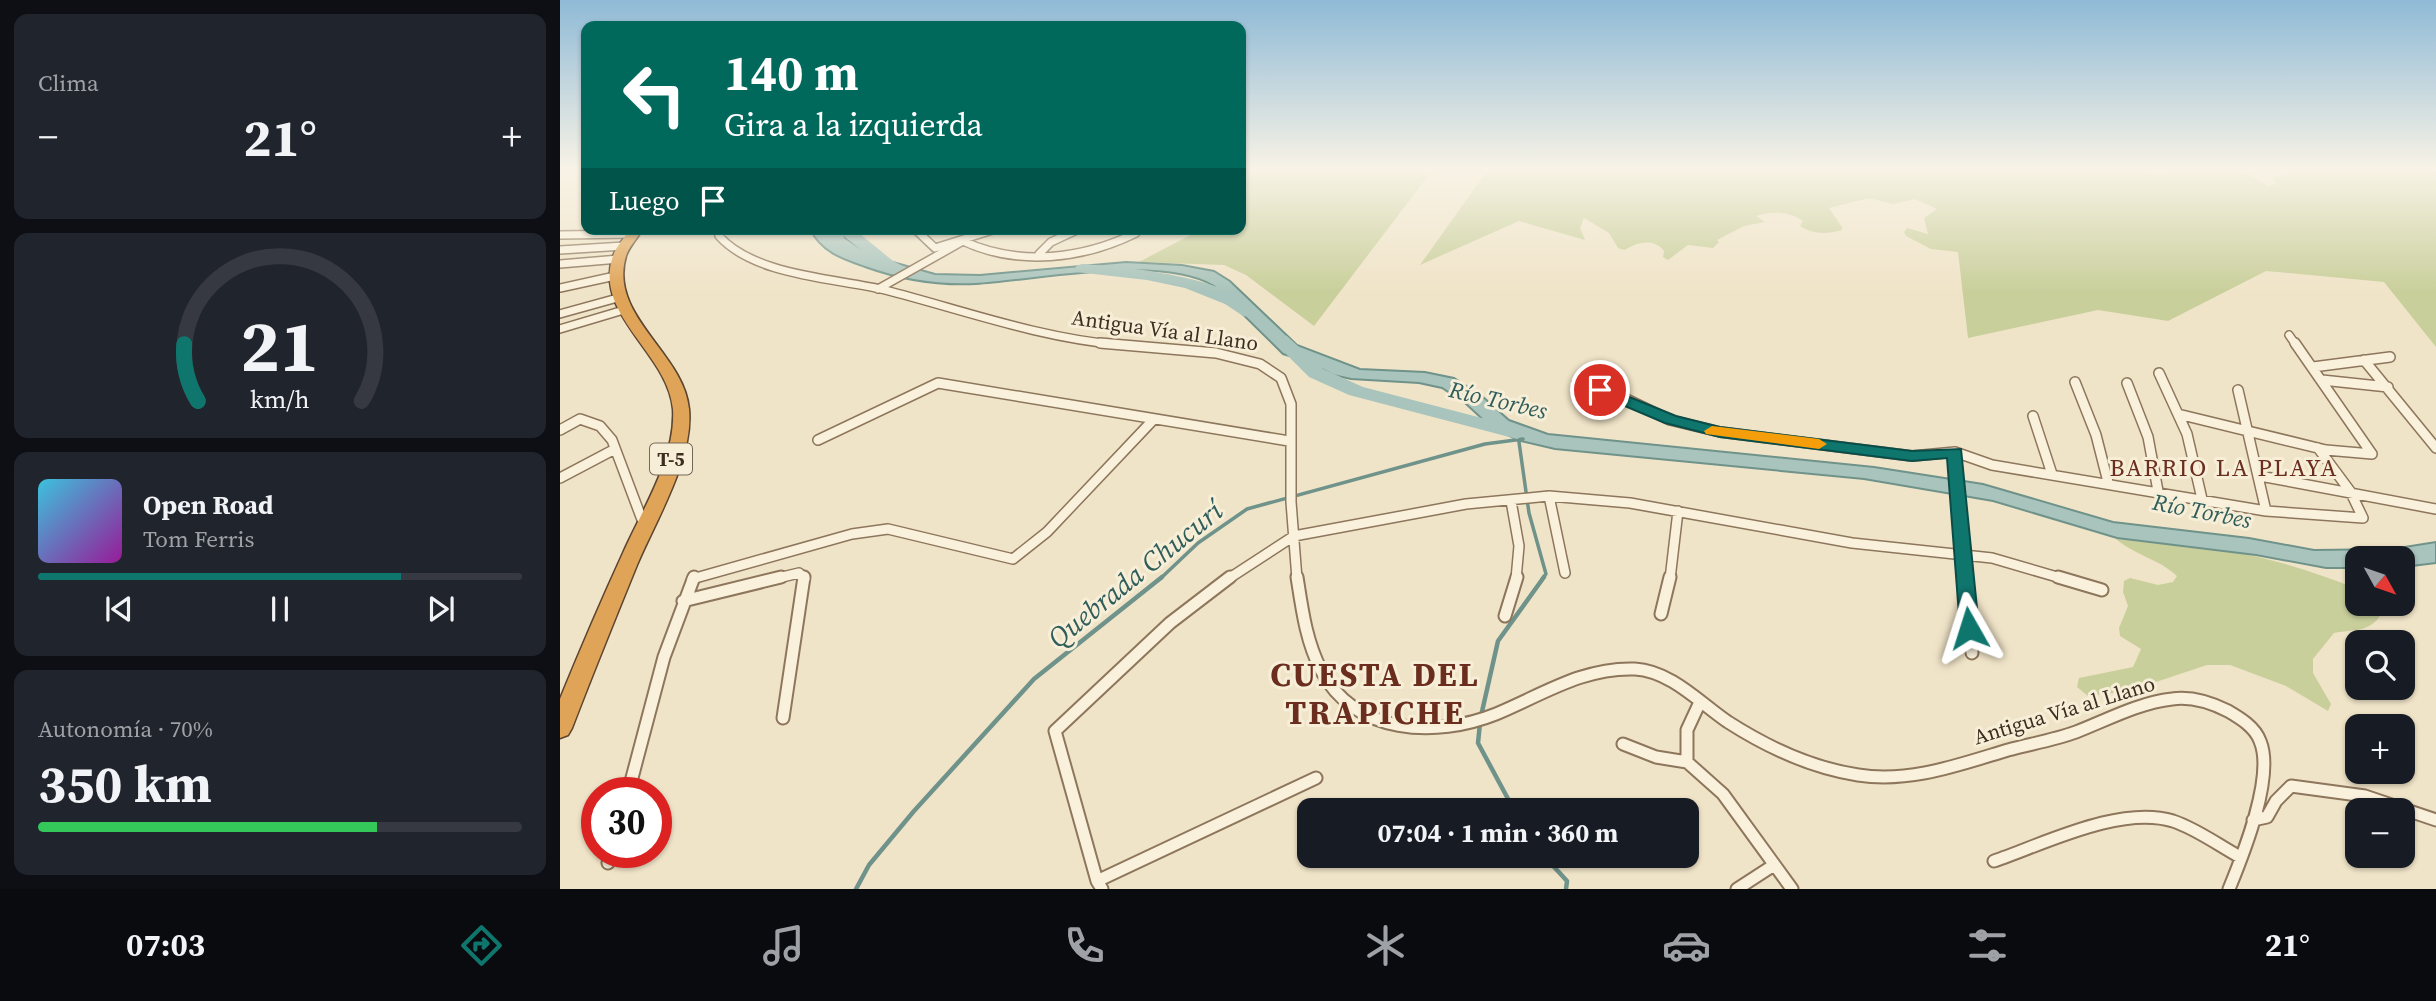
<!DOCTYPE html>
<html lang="es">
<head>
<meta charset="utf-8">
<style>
	body { margin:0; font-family:"Source Serif 4",serif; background:#20242c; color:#f1f3f6; height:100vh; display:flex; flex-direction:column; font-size:26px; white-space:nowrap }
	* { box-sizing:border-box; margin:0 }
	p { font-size:23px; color:#9ea1a6 }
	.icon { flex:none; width:38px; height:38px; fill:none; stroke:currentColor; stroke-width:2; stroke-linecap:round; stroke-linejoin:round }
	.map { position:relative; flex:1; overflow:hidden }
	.panel { display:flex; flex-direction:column; gap:14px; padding:14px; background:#0d0f14; width:560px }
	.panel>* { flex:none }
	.banner { position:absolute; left:21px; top:21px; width:665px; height:214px; border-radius:14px; box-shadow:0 2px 5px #0004; background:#00695c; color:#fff; overflow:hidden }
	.needle { width:46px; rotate:130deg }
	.fabs { position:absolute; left:1785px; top:546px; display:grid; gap:14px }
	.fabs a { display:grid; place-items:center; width:70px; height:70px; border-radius:14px; background:#171b24; box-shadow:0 2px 5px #0004; font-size:35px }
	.speed { position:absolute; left:21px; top:777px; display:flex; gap:14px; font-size:35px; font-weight:700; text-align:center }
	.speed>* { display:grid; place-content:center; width:91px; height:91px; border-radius:50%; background:#171b24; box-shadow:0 2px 5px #0004; line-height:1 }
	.speed .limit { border:10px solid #d22; background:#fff; color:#111 }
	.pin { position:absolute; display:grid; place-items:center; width:60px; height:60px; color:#fff; margin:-30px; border:4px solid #fff; border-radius:50%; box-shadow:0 2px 7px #0007 }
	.me { position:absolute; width:77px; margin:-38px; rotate:354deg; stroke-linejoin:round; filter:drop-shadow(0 0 5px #0008) }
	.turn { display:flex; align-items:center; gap:24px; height:147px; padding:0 28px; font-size:32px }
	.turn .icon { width:91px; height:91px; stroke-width:2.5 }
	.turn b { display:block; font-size:49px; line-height:60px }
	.then { display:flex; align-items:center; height:66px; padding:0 28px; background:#0003; gap:14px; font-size:26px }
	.big { font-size:52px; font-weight:700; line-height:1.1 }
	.panel .card { flex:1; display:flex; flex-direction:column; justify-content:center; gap:10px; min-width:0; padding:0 24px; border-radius:14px; background:#20242c }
	.panel .dial { align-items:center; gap:0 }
	.dial svg { height:182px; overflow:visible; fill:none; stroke:#363941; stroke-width:7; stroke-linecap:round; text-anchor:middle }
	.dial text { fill:#f1f3f6; stroke:none }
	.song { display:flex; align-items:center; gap:21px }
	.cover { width:84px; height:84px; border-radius:10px; background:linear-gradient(135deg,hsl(190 70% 55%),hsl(300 70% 35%)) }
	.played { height:7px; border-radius:4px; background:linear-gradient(90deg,#0f766e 75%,#363941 75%) }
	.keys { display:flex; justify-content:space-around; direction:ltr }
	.heat { display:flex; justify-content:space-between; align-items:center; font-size:38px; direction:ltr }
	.charge { height:10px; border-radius:5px; background:linear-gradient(90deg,#34c759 70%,#363941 0) }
	.trip { position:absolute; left:737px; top:798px; width:402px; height:70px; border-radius:14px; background:#171b24; box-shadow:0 2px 5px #0004; font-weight:700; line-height:70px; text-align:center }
	.tabs { display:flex; height:112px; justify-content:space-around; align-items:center; background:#090b0e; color:#9ea1a6 }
	.tabs .icon { width:49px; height:49px }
	.tabs .selected { color:#0f766e }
	.tabs b { font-size:32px; color:#f1f3f6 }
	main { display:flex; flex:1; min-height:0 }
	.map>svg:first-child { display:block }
</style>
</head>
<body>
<main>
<section class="panel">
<div class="card"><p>Clima</p>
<div class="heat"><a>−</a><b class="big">21°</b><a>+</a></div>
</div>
<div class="card dial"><svg viewBox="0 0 100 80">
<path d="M14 69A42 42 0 1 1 86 69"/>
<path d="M14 69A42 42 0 0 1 8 44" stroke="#0f766e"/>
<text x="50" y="56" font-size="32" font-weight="700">21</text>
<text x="50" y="72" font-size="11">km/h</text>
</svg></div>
<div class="card">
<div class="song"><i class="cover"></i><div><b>Open Road</b><p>Tom Ferris</p></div></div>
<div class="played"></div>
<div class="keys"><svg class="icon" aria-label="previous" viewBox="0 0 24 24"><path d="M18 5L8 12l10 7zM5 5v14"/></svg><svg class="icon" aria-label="pause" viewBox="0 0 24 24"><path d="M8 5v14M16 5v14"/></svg><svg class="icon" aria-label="next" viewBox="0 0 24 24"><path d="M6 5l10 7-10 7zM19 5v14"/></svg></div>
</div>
<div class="card"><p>Autonomía · 70%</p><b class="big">350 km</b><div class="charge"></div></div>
</section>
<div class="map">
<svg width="1876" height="889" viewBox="0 0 1876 889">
	<rect width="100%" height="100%" fill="#f0e4c8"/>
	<path fill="#c9cf9b" d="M681,168H874L754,326L686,275L664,265L579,262L642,229H681Z
		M929,168H1594L1589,174C1617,171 1645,166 1673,169C1686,170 1697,180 1708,186L1716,184L1713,179L1733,168H1876V347L1824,282L1706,271L1608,321L1538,310L1408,338L1398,252L1371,249L1346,236L1344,232L1347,228L1368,234L1364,218L1377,209L1355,199L1333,204L1309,198L1269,208L1282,227V230C1266,234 1255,235 1240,226L1243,221C1229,211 1211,211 1196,216L1205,222L1184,226L1157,240L1159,242L1153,248L1128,245L1108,260L1103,257L1104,251C1094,238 1077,242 1065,250L1058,248L1049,233L1024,218L1020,228L1025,240L959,221L860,265Z
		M1553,536C1636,540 1720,557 1797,589V604H1819L1822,613C1810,633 1794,629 1774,633L1753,659V673L1771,704L1768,711L1726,686L1670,665H1647L1569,691L1528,696L1517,687L1519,678L1573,667L1581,649L1560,636L1559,628L1568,606L1563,592L1564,581L1570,578L1598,585L1613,582L1617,576C1598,558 1572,555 1553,536Z"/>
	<path fill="#a9c4bc" stroke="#6f938a" stroke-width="2" d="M250,229H284L285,238L312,256L375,274L420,275L566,262L622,265L654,271L670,281L737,345L800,369L865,372L894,378L922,396L949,420L988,434L1314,467L1423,484L1553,522L1689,538L1754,550L1832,549L1876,542V563L1843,567V558H1797V568H1766L1696,555L1557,538L1433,501L1304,479L995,449L961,441L933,429L905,403L882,388L859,383L791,379L773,375L746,361L723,354L654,286C601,254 479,280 416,284C377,286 341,280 305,267C282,259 261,252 250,229Z"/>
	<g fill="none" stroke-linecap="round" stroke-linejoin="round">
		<path stroke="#6f938a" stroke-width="3.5" d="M959,442L969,513L986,574L982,579
			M600,579L638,543L687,509L925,444L963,439"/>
		<path stroke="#6f938a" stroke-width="4.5" d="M921,716L938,641L984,577
			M920,723L918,743L954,810
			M984,856L1007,881L1006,889
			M296,889L309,865L354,811L474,679L602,577"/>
		<path fill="#a9c4bc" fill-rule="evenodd" d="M276,229H294L333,261L356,273L348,278L321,267Z
			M522,264C566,267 669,276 698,312L689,317L683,316L665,304L625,288L587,280L516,272V266Z
			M721,335L727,336L763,369L803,387L964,429L967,433L957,439L789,395L749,377L712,340Z"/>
		<g stroke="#8d765c" stroke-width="10">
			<path id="street-far2" d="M163,229L159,236C195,276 275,278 325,290C403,310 479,338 560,345
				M355,229L375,248L436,229
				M0,235L73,234
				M0,250L64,246
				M479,254L491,242L519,229
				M0,264L59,259
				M0,288L55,276
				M318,289L403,241C459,267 523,259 576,233
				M0,314L61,297
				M0,329L67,309
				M1729,335L1736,345"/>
		</g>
		<g stroke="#8d765c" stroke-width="12">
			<path id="street-far1" d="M540,343L656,353L700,364L721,378L731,404V502L737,579
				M1735,343L1812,454
				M1804,360L1876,448
				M1753,367L1830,357
				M1599,373L1627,434L1642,499
				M1762,380L1828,387
				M1515,382L1536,435L1548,482
				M1017,383L1062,397L1110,420L1160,432L1352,456L1395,452L1432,465L1706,511L1803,518L1790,491L1758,448
				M1567,383L1588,437L1598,491
				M1678,390L1706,511
				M1622,415L1766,450L1812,454
				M1473,416L1492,474
				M0,430L20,419L40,426L52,440L84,525
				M258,440L378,383L729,441
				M1395,452L1406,579
				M1700,476L1876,509
				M0,478L55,449
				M989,496L1005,573
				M951,501L959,546L956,579
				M132,579L292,534L328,529L453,559L487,532L594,419
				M214,579L239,573L245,579
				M668,579L734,536L906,504L989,496L1070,503L1292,543L1432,558L1504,579
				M1110,579L1118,511"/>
		</g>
		<g stroke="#8d765c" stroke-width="15">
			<path id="street" d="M737,577C742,609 746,641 761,670C795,735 876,738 936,714C982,695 1023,667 1075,669C1111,671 1140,703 1168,722C1207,747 1252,768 1298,775C1350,783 1398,765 1448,750C1470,744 1494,740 1516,732C1547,720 1578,703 1612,699C1632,696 1650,702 1668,711C1680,718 1695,727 1700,741C1715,776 1683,855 1669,889
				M1406,577L1412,653
				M1498,577L1542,590
				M123,601L221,577
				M1101,614L1110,577
				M945,616L957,577
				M1140,702L1127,730V762L1163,794L1232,889
				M223,718L244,577
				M1063,744L1096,757L1127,762
				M68,793L104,657L134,577
				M1693,820L1707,817L1716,801L1731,786L1805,796L1876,820
				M1434,861C1484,844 1560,805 1613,821C1637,829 1658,845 1680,857
				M48,863L51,852
				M537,881L756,778
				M542,889L537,881L495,731L610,623L670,577
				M1177,889L1214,865"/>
		</g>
		<g stroke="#5b4430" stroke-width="3">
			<path id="highway" d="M70,229H83C78,237 69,247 66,256C48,316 124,353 129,409C134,458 96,520 77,565C55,619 33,673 12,728L8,735L0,738V699C20,650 41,601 63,553C82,510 116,458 113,409C108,353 33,315 53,256C56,247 65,237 70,229Z"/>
		</g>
		<use href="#street-far2" stroke="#faf1dc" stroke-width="7"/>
		<use href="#street-far1" stroke="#faf1dc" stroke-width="9"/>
		<use href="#street" stroke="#faf1dc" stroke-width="11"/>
		<use href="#highway" fill="#e0a458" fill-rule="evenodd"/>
	</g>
	<linearGradient id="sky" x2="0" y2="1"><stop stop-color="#8fbad6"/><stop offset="0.58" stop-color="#f8f3e6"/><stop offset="1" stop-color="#f8f3e6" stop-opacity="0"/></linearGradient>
	<rect width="1876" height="292" fill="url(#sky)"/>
	<path fill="#0f766e" stroke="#0a4d48" stroke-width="2" d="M1040,385L1116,416L1160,427L1352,451L1401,449L1419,628L1416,633H1402L1400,628L1387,458L1352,461L1160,437L1105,423L1034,393L1032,390Z"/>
	<path fill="#f59e0b" d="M1152,426L1259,439L1267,444L1259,449L1146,434L1144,431Z"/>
	<g text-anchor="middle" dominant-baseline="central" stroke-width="6" stroke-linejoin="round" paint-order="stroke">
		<rect fill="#f7eed8" stroke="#756857" stroke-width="2" x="90" y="443.5" width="42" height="31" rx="5"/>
		<g font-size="19" font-weight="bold" fill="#3d2e20">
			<text x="111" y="459">T-5</text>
		</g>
		<g font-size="21" fill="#3d2e20" stroke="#f7eed8">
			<text transform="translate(605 330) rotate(8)">Antigua Vía al Llano</text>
			<text transform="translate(1504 710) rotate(-17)">Antigua Vía al Llano</text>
		</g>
		<g font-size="23" font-style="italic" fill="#2f5d5a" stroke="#f7eed8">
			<text transform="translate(938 400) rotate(13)">Río Torbes</text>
			<text transform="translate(1642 511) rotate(11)">Río Torbes</text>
		</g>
		<g font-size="24" letter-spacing="2" fill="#6b2e1e" stroke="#f7eed8">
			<text x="1664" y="467">BARRIO LA PLAYA</text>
		</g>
		<g font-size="28" font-style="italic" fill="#2f5d5a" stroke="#f7eed8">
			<text transform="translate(575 574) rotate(-39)">Quebrada Chucurí</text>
		</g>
		<g font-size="33" font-weight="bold" letter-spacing="2" fill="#6b2e1e" stroke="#f7eed8">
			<text x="815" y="674">CUESTA DEL<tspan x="815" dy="38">TRAPICHE</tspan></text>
		</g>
	</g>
</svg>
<div class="fabs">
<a><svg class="needle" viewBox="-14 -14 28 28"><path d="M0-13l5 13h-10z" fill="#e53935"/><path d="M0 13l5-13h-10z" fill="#9ea1a6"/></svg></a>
<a><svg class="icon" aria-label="search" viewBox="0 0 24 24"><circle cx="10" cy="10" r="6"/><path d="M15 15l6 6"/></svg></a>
<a>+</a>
<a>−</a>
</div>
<div class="speed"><div class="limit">30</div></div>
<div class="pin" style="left:1040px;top:390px;background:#d93025"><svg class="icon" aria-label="arrive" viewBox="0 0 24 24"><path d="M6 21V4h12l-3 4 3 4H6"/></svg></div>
<svg class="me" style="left:1409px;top:628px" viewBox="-20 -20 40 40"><path d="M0-17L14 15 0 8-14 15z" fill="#0f766e" stroke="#fff" stroke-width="4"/></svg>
<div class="trip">07:04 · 1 min · 360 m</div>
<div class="banner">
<div class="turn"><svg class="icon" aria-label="left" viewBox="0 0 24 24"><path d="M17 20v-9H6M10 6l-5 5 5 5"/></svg><div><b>140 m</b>Gira a la izquierda</div></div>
<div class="then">Luego<svg class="icon" aria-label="arrive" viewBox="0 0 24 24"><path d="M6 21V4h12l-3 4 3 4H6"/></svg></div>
</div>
</div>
</main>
<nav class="tabs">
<b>07:03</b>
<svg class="icon selected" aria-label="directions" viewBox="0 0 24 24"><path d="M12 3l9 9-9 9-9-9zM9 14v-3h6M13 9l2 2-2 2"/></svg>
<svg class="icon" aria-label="music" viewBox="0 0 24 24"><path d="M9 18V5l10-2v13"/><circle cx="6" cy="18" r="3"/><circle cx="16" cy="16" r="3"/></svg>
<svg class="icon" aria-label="phone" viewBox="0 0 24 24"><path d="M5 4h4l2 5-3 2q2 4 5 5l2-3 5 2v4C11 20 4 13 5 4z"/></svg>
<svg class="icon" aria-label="climate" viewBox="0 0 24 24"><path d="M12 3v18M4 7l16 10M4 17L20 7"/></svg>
<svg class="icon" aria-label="car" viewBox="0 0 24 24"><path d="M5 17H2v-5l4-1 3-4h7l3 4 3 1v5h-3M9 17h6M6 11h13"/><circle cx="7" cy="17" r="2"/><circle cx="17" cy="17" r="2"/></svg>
<svg class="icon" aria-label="filters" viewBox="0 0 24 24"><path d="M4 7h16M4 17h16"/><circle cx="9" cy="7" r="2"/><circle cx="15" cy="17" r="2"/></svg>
<b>21°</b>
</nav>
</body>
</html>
